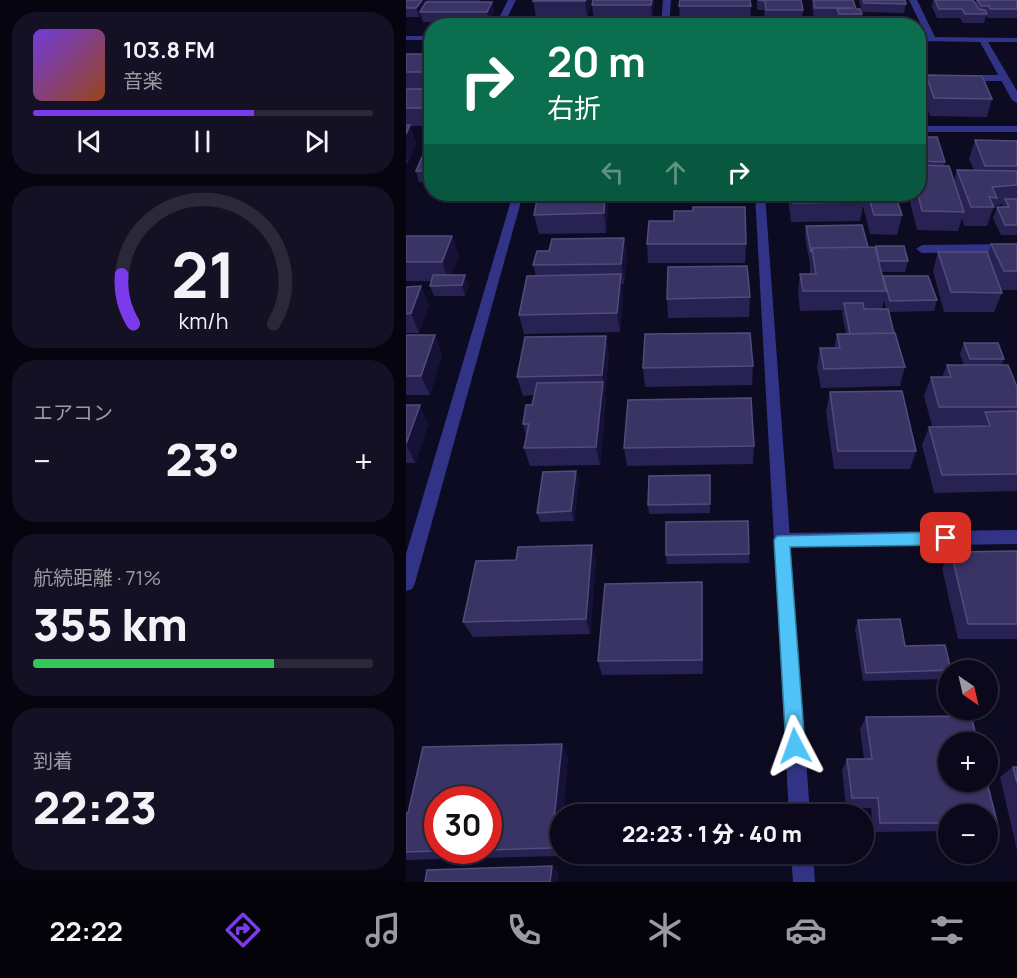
<!DOCTYPE html>
<html lang="ja">
<head>
<meta charset="utf-8">
<style>
	body { margin:0; font-family:Manrope,"Noto Sans JP",sans-serif; background:#131123; color:#f1f3f6; height:100vh; display:flex; flex-direction:column; font-size:22px; white-space:nowrap }
	* { box-sizing:border-box; margin:0 }
	p { font-size:20px; color:#999aa2 }
	.icon { flex:none; width:33px; height:33px; fill:none; stroke:currentColor; stroke-width:2; stroke-linecap:round; stroke-linejoin:round }
	.map { position:relative; flex:1; overflow:hidden }
	.sheet { display:flex; flex-direction:column; gap:12px; padding:12px; background:#06040e; width:406px }
	.sheet>* { flex:none }
	.guide { position:absolute; left:18px; top:18px; width:502px; height:183px; border-radius:24px; box-shadow:0 2px 4px #0004,0 0 0 2px #2a2939; background:#0b6e4f; color:#fff; overflow:hidden }
	.needle { width:39px; rotate:146deg }
	.buttons { position:absolute; left:532px; top:660px; display:grid; gap:12px }
	.buttons a { display:grid; place-items:center; width:60px; height:60px; border-radius:50%; background:#0a081a; box-shadow:0 2px 4px #0004,0 0 0 2px #2a2939; font-size:30px }
	.speed { position:absolute; left:18px; top:786px; display:flex; gap:12px; font-size:30px; font-weight:700; text-align:center }
	.speed>* { display:grid; place-content:center; width:78px; height:78px; border-radius:50%; background:#0a081a; box-shadow:0 2px 4px #0004,0 0 0 2px #2a2939; line-height:1 }
	.speed .limit { border:9px solid #d22; background:#fff; color:#111 }
	.pin { position:absolute; display:grid; place-items:center; width:51px; height:51px; color:#fff; margin:-26px; border-radius:12px; box-shadow:0 3px 9px #0006 }
	.me { position:absolute; width:66px; margin:-33px; rotate:356deg; stroke-linejoin:round; filter:drop-shadow(0 0 4px #0008) }
	.turn { display:flex; align-items:center; gap:21px; height:126px; padding:0 24px; font-size:27px }
	.turn .icon { width:78px; height:78px; stroke-width:2.5 }
	.turn b { display:block; font-size:42px; line-height:51px }
	.lanes { display:flex; align-items:center; height:57px; padding:0 24px; background:#0003; justify-content:center; gap:30px; direction:ltr }
	.lanes .off { opacity:.35 }
	.big { font-size:45px; font-weight:800; line-height:1.1 }
	.sheet .tile { flex:1; display:flex; flex-direction:column; justify-content:center; gap:9px; min-width:0; padding:0 21px; border-radius:24px; background:#131123 }
	.sheet .dial { align-items:center; gap:0 }
	.dial svg { height:156px; overflow:visible; fill:none; stroke:#2a2939; stroke-width:7; stroke-linecap:round; text-anchor:middle }
	.dial text { fill:#f1f3f6; stroke:none }
	.song { display:flex; align-items:center; gap:18px }
	.cover { width:72px; height:72px; border-radius:9px; background:linear-gradient(135deg,hsl(260 70% 55%),hsl(20 70% 35%)) }
	.played { height:6px; border-radius:3px; background:linear-gradient(90deg,#7c3aed 65%,#2a2939 65%) }
	.keys { display:flex; justify-content:space-around; direction:ltr }
	.heat { display:flex; justify-content:space-between; align-items:center; font-size:33px; direction:ltr }
	.charge { height:9px; border-radius:4px; background:linear-gradient(90deg,#34c759 71%,#2a2939 0) }
	.trip { position:absolute; left:144px; top:804px; width:324px; height:60px; border-radius:30px; background:#0a081a; box-shadow:0 2px 4px #0004,0 0 0 2px #2a2939; font-weight:800; line-height:60px; text-align:center }
	.menu { display:flex; height:96px; justify-content:space-around; align-items:center; background:#04030a; color:#999aa2 }
	.menu .icon { width:42px; height:42px }
	.menu .selected { color:#7c3aed }
	.menu b { font-size:27px; color:#f1f3f6 }
	main { display:flex; flex:1; min-height:0 }
	.map>svg:first-child { display:block }
</style>
</head>
<body>
<main>
<section class="sheet">
<div class="tile">
<div class="song"><i class="cover"></i><div><b>103.8 FM</b><p>音楽</p></div></div>
<div class="played"></div>
<div class="keys"><svg class="icon" aria-label="previous" viewBox="0 0 24 24"><path d="M18 5L8 12l10 7zM5 5v14"/></svg><svg class="icon" aria-label="pause" viewBox="0 0 24 24"><path d="M8 5v14M16 5v14"/></svg><svg class="icon" aria-label="next" viewBox="0 0 24 24"><path d="M6 5l10 7-10 7zM19 5v14"/></svg></div>
</div>
<div class="tile dial"><svg viewBox="0 0 100 80">
<path d="M14 69A42 42 0 1 1 86 69"/>
<path d="M14 69A42 42 0 0 1 8 44" stroke="#7c3aed"/>
<text x="50" y="56" font-size="32" font-weight="700">21</text>
<text x="50" y="72" font-size="11">km/h</text>
</svg></div>
<div class="tile"><p>エアコン</p>
<div class="heat"><a>−</a><b class="big">23°</b><a>+</a></div>
</div>
<div class="tile"><p>航続距離 · 71%</p><b class="big">355 km</b><div class="charge"></div></div>
<div class="tile"><p>到着</p><b class="big">22:23</b></div>
</section>
<div class="map">
<svg width="611" height="882" viewBox="0 0 611 882">
	<rect width="100%" height="100%" fill="#0d0b22"/>
	<g fill="none" stroke-linecap="round" stroke-linejoin="round">
		<path fill="#313486" fill-rule="evenodd" d="M257,0H265L263,26H255Z
			M513,75H598L602,78L598,81H513Z
			M513,121L519,126H611V132H515L513,131Z
			M611,244V252L516,253L510,249L516,245Z
			M611,530V544L376,547L370,545L368,540L370,535L376,533Z"/>
		<path fill="#313486" fill-rule="evenodd" d="M102,0H110L97,26H89Z
			M503,0H511L529,37L611,38V42H582L611,91V103L606,100L574,42L513,41V37H521Z
			M0,36H26V40H0Z
			M107,194H117L9,583L6,589L0,591V554Z
			M349,194H359L404,814H383Z
			M385,854H407L409,882H387Z"/>
	</g>
	<path fill="#282252" fill-rule="evenodd" d="M0,0H19L20,3L22,2L21,0H75L74,2H86L88,11L83,22H17L15,15L13,17H0Z
		M186,0L181,18L130,17L127,1Z
		M248,0L246,21L188,22L186,5Z
		M351,0H395L397,10L396,19H359L358,10H351Z
		M407,0H447L450,9L456,14L454,24H431L430,17H408L406,7Z
		M453,0H499L500,4L498,13L456,12Z
		M527,0H567L569,3L570,0H611V18H582L580,16L578,23H557L554,18H531L526,7Z
		M273,6H345L344,23L274,22Z
		M26,45V135H22L19,126H4L10,144L2,163H0V54H20Z
		M520,75L586,99L581,117L524,116L516,93Z
		M513,137L539,162L538,166L548,182L551,170H568L563,159L569,140L611,141V235H595L587,218L591,207H596L597,204L588,206L581,226H558L556,218L552,231L511,230L502,194H513Z
		M26,148V181L13,182L10,171Z
		M132,194H231V197H200L202,209L200,233L133,234L128,215Z
		M382,194H489L496,215L491,235L464,234L457,206L454,221L385,222L382,199Z
		M400,226L502,261L499,272H476L477,277L531,300L528,311L483,312L488,333L499,367L494,386L415,388L411,367L414,348H428L431,334H440L436,313L437,310L394,311L392,293L394,274H404V263L399,237ZM478,300L480,309H476Z
		M0,236H46L53,256L45,275L63,285L59,296H28L24,286L25,281H0Z
		M218,238L221,257L218,284H216L217,294L214,332L118,334L113,315L130,276L127,265L143,251Z
		M241,244H340L339,263H242Z
		M585,244H611V290H595L596,293L588,312H538L527,271L532,252L582,254Z
		M0,287L23,305L13,333H0Z
		M344,297L343,317L262,318L261,299Z
		M0,335H29L36,354L24,395H0Z
		M200,336L203,355L199,394L200,401L194,465L124,466L118,448L120,436L117,424L126,405L128,395L117,396L111,377Z
		M558,343L598,359L595,365L611,387V491L528,493L516,445L523,427L573,426H526L518,396L525,377H536L541,365H558L554,354Z
		M347,366L346,385L239,387L237,368Z
		M424,392L510,451L504,469H428L420,411Z
		M0,405L22,424L9,463H0Z
		M348,446L347,464L221,466L218,448Z
		M170,471L173,481L168,521L134,522L131,513Z
		M304,475V513L243,514L242,505Z
		M186,545L190,561L184,634L67,637L57,622L110,560Z
		M611,551V639H552L536,568L545,552Z
		M343,554V563L261,564L260,555Z
		M296,582L297,674L196,675L192,661Z
		M452,620L543,670V675L540,679L457,681L449,629Z
		M565,716L572,742H543V782H581L591,822L582,828V814H543V831L467,832L465,808H440L436,770L441,759H458L454,729L460,717Z
		M162,756L157,814H154L152,856L0,860V813H2ZM82,800V850H32Z
		M607,767H611V850L594,777Z"/>
	<path fill="#161137" d="M16,0H19L21,6L14,12L15,15L13,17L10,8Z
		M180,0H186L181,18L179,1Z
		M246,0H248L246,21L245,5Z
		M86,2L88,11L83,22L81,12Z
		M25,89L26,117L21,126L16,108Z
		M4,125L10,144L2,163L0,158V134Z
		M199,194L202,209L200,233L198,213Z
		M46,236L53,256L43,281L36,262Z
		M218,238L221,257L218,284L215,264Z
		M215,274L217,294L214,332L211,313Z
		M59,275L63,285L59,296L56,285Z
		M15,286L23,305L13,333L5,313Z
		M29,335L36,354L24,395L15,376Z
		M200,336L203,355L199,394L196,375Z
		M197,382L200,401L194,465L190,447Z
		M14,405L22,424L9,463L0,444Z
		M170,471L173,481L168,521L165,511Z
		M186,545L190,561L184,634L180,619Z
		M156,744L162,756L157,814H154V834L152,856L145,848Z
		M146,866L153,873L152,882H144Z"/>
	<path fill="#3a3465" stroke="#514c7d" stroke-width="1.5" d="M0,0H16L10,8H0Z
		M128,0H180L179,1H127Z
		M187,0H246L245,5H186Z
		M274,0H344L345,6H273Z
		M352,0H395L397,10H360L359,1Z
		M407,0H447L450,9H454L456,14H433L431,9L447,8H409Z
		M457,0H499L500,4L458,3Z
		M529,0H567L573,9L579,10L581,14H559L556,9H533Z
		M571,0H611V9H584L583,6H575Z
		M20,2H86L81,12H14Z
		M26,45V72H0V54H20Z
		M520,75L576,76L586,99L528,98Z
		M0,89H25L16,108H0Z
		M26,111V125H19Z
		M0,125H4L0,134Z
		M513,137H531L539,162L513,161Z
		M569,140L611,141V166H579Z
		M20,148H26V171H10Z
		M513,165L543,166L558,212L516,211L512,194H513Z
		M551,170L611,171V185L586,187L591,198L583,197L588,207H565Z
		M132,194H199L198,213L128,215Z
		M386,194H456L458,202L387,203Z
		M462,194H489L496,215H468Z
		M599,199H611V225H599L591,207H603Z
		M287,207H339L340,244H241L243,221H268V211H287Z
		M456,225L462,247L406,248L405,252L400,226Z
		M0,236H46L36,262H0Z
		M218,238L215,264L127,265L131,251H143L146,239Z
		M585,244H611V271H598Z
		M470,246H498L502,261H473Z
		M469,247L480,291H397L394,274H410L406,248Z
		M532,252H581L596,293L545,292Z
		M341,266L344,297L261,299L262,267Z
		M215,274L211,313L113,315L121,276Z
		M27,275H59L56,285L24,286Z
		M477,276H522L531,300L484,301Z
		M15,286L5,313L0,314V287Z
		M438,303H457L458,309H482L488,333L444,334Z
		M344,333L347,366L237,368L239,334Z
		M489,333L499,367L418,369L414,348H434L431,334Z
		M0,335H29L15,376H0Z
		M200,336L196,375L111,377L119,337Z
		M558,343H592L598,359H564Z
		M541,365H602L611,387V407H533L525,377H545Z
		M197,382L190,447L118,448L123,424H117L120,405H126L131,383Z
		M496,391L510,451H432L424,392Z
		M345,398L348,446L218,448L222,400Z
		M0,405H14L0,444Z
		M611,411V474L536,475L523,427L584,426L579,412Z
		M170,471L165,511L131,513L137,472Z
		M304,475V504L242,505L243,476Z
		M342,521L343,554L260,555V522Z
		M186,545L180,619L57,622L70,561L110,560L112,547Z
		M611,551V624H562L545,552Z
		M296,582V660L192,661L199,584Z
		M494,619L499,646L539,645L545,670L460,673L452,620Z
		M565,716L572,742H543V782H581L591,822H582V814H543V823H474L472,798H446L441,759H466L460,717Z
		M156,744L145,848L82,850V800H32V850H52L0,852V813H2L17,747Z
		M607,767H611V783Z
		M146,866L144,882H19L21,870Z"/>
	<path fill="#4fc3f7" stroke="#337fa1" stroke-width="1.5" d="M540,532L548,538L540,545L384,547L399,746L396,752L389,755L383,752L380,746L368,540L371,536Z"/>
</svg>
<div class="buttons">
<a><svg class="needle" viewBox="-14 -14 28 28"><path d="M0-13l5 13h-10z" fill="#e53935"/><path d="M0 13l5-13h-10z" fill="#999aa2"/></svg></a>
<a>+</a>
<a>−</a>
</div>
<div class="speed"><div class="limit">30</div></div>
<div class="pin" style="left:540px;top:538px;background:#d93025"><svg class="icon" aria-label="arrive" viewBox="0 0 24 24"><path d="M6 21V4h12l-3 4 3 4H6"/></svg></div>
<svg class="me" style="left:389px;top:746px" viewBox="-20 -20 40 40"><path d="M0-17L14 15 0 8-14 15z" fill="#4fc3f7" stroke="#fff" stroke-width="4"/></svg>
<div class="trip">22:23 · 1 分 · 40 m</div>
<div class="guide">
<div class="turn"><svg class="icon" aria-label="right" viewBox="0 0 24 24"><path d="M7 20v-9h11M14 6l5 5-5 5"/></svg><div><b>20 m</b>右折</div></div>
<div class="lanes"><svg class="icon off" aria-label="left" viewBox="0 0 24 24"><path d="M17 20v-9H6M10 6l-5 5 5 5"/></svg><svg class="icon off" aria-label="ahead" viewBox="0 0 24 24"><path d="M12 20V5M6 11l6-6 6 6"/></svg><svg class="icon" aria-label="right" viewBox="0 0 24 24"><path d="M7 20v-9h11M14 6l5 5-5 5"/></svg></div>
</div>
</div>
</main>
<nav class="menu">
<b>22:22</b>
<svg class="icon selected" aria-label="directions" viewBox="0 0 24 24"><path d="M12 3l9 9-9 9-9-9zM9 14v-3h6M13 9l2 2-2 2"/></svg>
<svg class="icon" aria-label="music" viewBox="0 0 24 24"><path d="M9 18V5l10-2v13"/><circle cx="6" cy="18" r="3"/><circle cx="16" cy="16" r="3"/></svg>
<svg class="icon" aria-label="phone" viewBox="0 0 24 24"><path d="M5 4h4l2 5-3 2q2 4 5 5l2-3 5 2v4C11 20 4 13 5 4z"/></svg>
<svg class="icon" aria-label="climate" viewBox="0 0 24 24"><path d="M12 3v18M4 7l16 10M4 17L20 7"/></svg>
<svg class="icon" aria-label="car" viewBox="0 0 24 24"><path d="M5 17H2v-5l4-1 3-4h7l3 4 3 1v5h-3M9 17h6M6 11h13"/><circle cx="7" cy="17" r="2"/><circle cx="17" cy="17" r="2"/></svg>
<svg class="icon" aria-label="filters" viewBox="0 0 24 24"><path d="M4 7h16M4 17h16"/><circle cx="9" cy="7" r="2"/><circle cx="15" cy="17" r="2"/></svg>
</nav>
</body>
</html>
